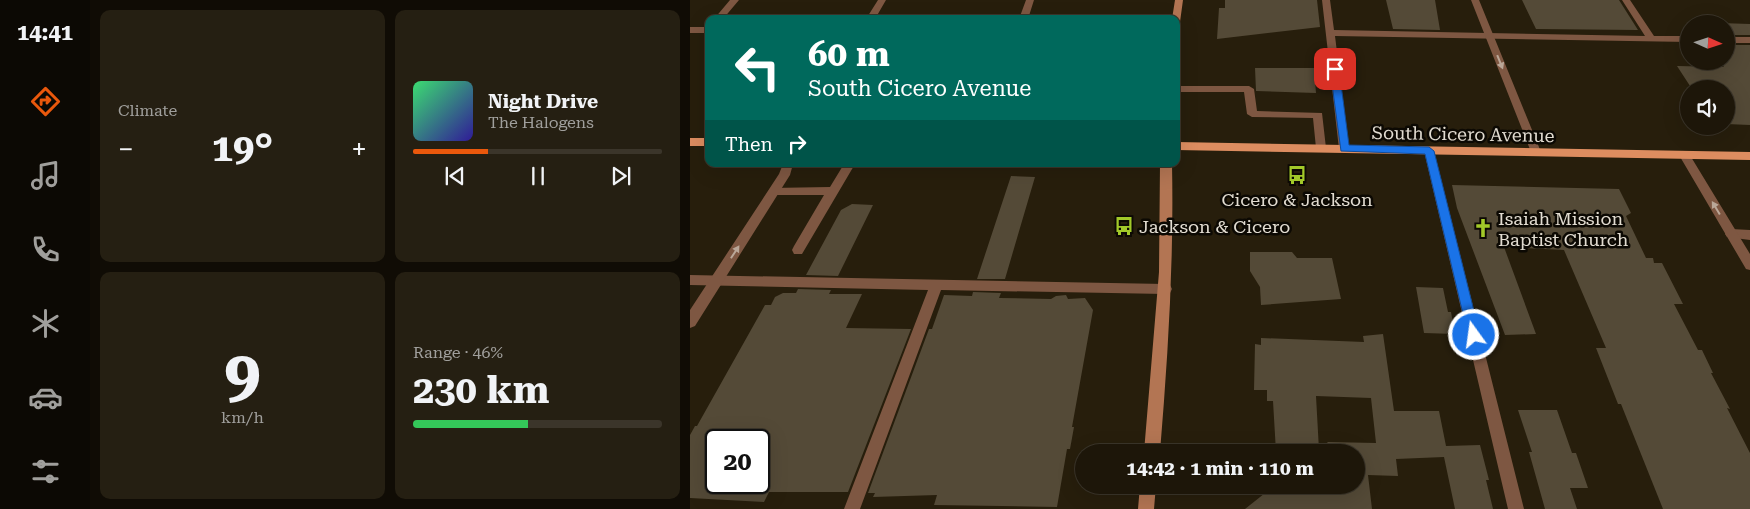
<!DOCTYPE html>
<html lang="en">
<head>
<meta charset="utf-8">
<style>
	body { margin:0; font-family:"Roboto Serif",serif; background:#251f12; color:#f1f3f6; height:100vh; display:flex; flex-direction:column; font-size:19px; white-space:nowrap }
	* { box-sizing:border-box; margin:0 }
	p { font-size:16px; color:#a09f9c }
	.icon { flex:none; width:28px; height:28px; fill:none; stroke:currentColor; stroke-width:2; stroke-linecap:round; stroke-linejoin:round }
	.map { position:relative; flex:1; overflow:hidden }
	.drawer { display:flex; flex-direction:column; gap:10px; padding:10px; background:#100c05; width:600px }
	.drawer>* { flex:none }
	.hud { position:absolute; left:15px; top:15px; width:475px; height:152px; border-radius:10px; box-shadow:0 5px 20px #0002,0 0 0 1px #3b352a; background:#00695c; color:#fff; overflow:hidden }
	.needle { width:32px; rotate:93deg }
	.tools { position:absolute; left:990px; top:15px; display:grid; gap:10px }
	.tools a { display:grid; place-items:center; width:55px; height:55px; border-radius:50%; background:#1d1609; box-shadow:0 5px 20px #0002,0 0 0 1px #3b352a; font-size:25px }
	.speed { position:absolute; left:15px; top:429px; display:flex; gap:10px; font-size:25px; font-weight:700; text-align:center }
	.speed>* { display:grid; place-content:center; width:65px; height:65px; border-radius:50%; background:#1d1609; box-shadow:0 5px 20px #0002,0 0 0 1px #3b352a; line-height:1 }
	.speed .limit { border:2px solid #111; border-radius:8px; background:#fff; color:#111 }
	.pin { position:absolute; display:grid; place-items:center; width:42px; height:42px; color:#fff; margin:-21px; border-radius:10px; box-shadow:0 2px 8px #0006 }
	.me { position:absolute; width:55px; margin:-28px; rotate:346deg; stroke-linejoin:round; filter:drop-shadow(0 0 4px #0008) }
	.turn { display:flex; align-items:center; gap:18px; height:105px; padding:0 20px; font-size:22px }
	.turn .icon { width:65px; height:65px; stroke-width:2.5 }
	.turn b { display:block; font-size:35px; line-height:42px }
	.then { display:flex; align-items:center; height:48px; padding:0 20px; background:#0003; gap:10px; font-size:19px }
	.big { font-size:38px; font-weight:700; line-height:1.1 }
	.drawer .widget { flex:1; display:flex; flex-direction:column; justify-content:center; gap:8px; min-width:0; padding:0 18px; border-radius:10px; background:#251f12 }
	.drawer .dial { align-items:center; gap:0 }
	.dial b { font-size:65px; line-height:1 }
	.song { display:flex; align-items:center; gap:15px }
	.cover { width:60px; height:60px; border-radius:8px; background:linear-gradient(135deg,hsl(140 70% 55%),hsl(250 70% 35%)) }
	.played { height:5px; border-radius:2px; background:linear-gradient(90deg,#ea580c 30%,#3b352a 30%) }
	.keys { display:flex; justify-content:space-around; direction:ltr }
	.heat { display:flex; justify-content:space-between; align-items:center; font-size:28px; direction:ltr }
	.charge { height:8px; border-radius:4px; background:linear-gradient(90deg,#34c759 46%,#3b352a 0) }
	.drawer .tiles { flex:1; display:grid; gap:10px; grid-template-columns:repeat(2,1fr) }
	.trip { position:absolute; left:385px; top:444px; width:290px; height:50px; border-radius:25px; background:#1d1609; box-shadow:0 5px 20px #0002,0 0 0 1px #3b352a; font-weight:700; line-height:50px; text-align:center }
	main { display:flex; flex:1; min-height:0 }
	.dock { display:flex; flex-direction:column; width:90px; justify-content:space-around; align-items:center; background:#0c0904; color:#a09f9c }
	.dock .icon { width:35px; height:35px }
	.dock .current { color:#ea580c }
	.dock b { font-size:22px; color:#f1f3f6 }
	.map>svg:first-child { display:block }
</style>
</head>
<body>
<main>
<nav class="dock">
<b>14:41</b>
<svg class="icon current" aria-label="directions" viewBox="0 0 24 24"><path d="M12 3l9 9-9 9-9-9zM9 14v-3h6M13 9l2 2-2 2"/></svg>
<svg class="icon" aria-label="music" viewBox="0 0 24 24"><path d="M9 18V5l10-2v13"/><circle cx="6" cy="18" r="3"/><circle cx="16" cy="16" r="3"/></svg>
<svg class="icon" aria-label="phone" viewBox="0 0 24 24"><path d="M5 4h4l2 5-3 2q2 4 5 5l2-3 5 2v4C11 20 4 13 5 4z"/></svg>
<svg class="icon" aria-label="climate" viewBox="0 0 24 24"><path d="M12 3v18M4 7l16 10M4 17L20 7"/></svg>
<svg class="icon" aria-label="car" viewBox="0 0 24 24"><path d="M5 17H2v-5l4-1 3-4h7l3 4 3 1v5h-3M9 17h6M6 11h13"/><circle cx="7" cy="17" r="2"/><circle cx="17" cy="17" r="2"/></svg>
<svg class="icon" aria-label="filters" viewBox="0 0 24 24"><path d="M4 7h16M4 17h16"/><circle cx="9" cy="7" r="2"/><circle cx="15" cy="17" r="2"/></svg>
</nav>
<section class="drawer">
<div class="tiles">
<div class="widget"><p>Climate</p>
<div class="heat"><a>−</a><b class="big">19°</b><a>+</a></div>
</div>
<div class="widget">
<div class="song"><i class="cover"></i><div><b>Night Drive</b><p>The Halogens</p></div></div>
<div class="played"></div>
<div class="keys"><svg class="icon" aria-label="previous" viewBox="0 0 24 24"><path d="M18 5L8 12l10 7zM5 5v14"/></svg><svg class="icon" aria-label="pause" viewBox="0 0 24 24"><path d="M8 5v14M16 5v14"/></svg><svg class="icon" aria-label="next" viewBox="0 0 24 24"><path d="M6 5l10 7-10 7zM19 5v14"/></svg></div>
</div>
<div class="widget dial"><b>9</b><p>km/h</p></div>
<div class="widget"><p>Range · 46%</p><b class="big">230 km</b><div class="charge"></div></div>
</div>
</section>
<div class="map">
<svg width="1060" height="509" viewBox="0 0 1060 509">
	<rect width="100%" height="100%" fill="#271e0c"/>
	<path fill="#544a37" fill-rule="evenodd" d="M535,0H627L630,27L527,39L529,8H535Z
		M696,0H745L750,30L703,29Z
		M832,0H929L948,30L846,29Z
		M1000,22L1060,24V35H1036V24Z
		M1036,45H1060V125L1036,124V89H1002L987,66L1034,67L1029,61H1036Z
		M565,68H624L626,93L566,91Z
		M321,176L345,177L315,279H287Z
		M762,185L929,189L941,213L936,216L956,258H963L964,263H972L993,304H984L1008,350H1012L1023,373H1021L1040,409L1037,408L1060,453V509H973L931,404H928L906,348H916L874,250L814,247L846,334L815,335L767,208Z
		M162,204L183,205L148,276L116,275L151,210Z
		M560,252H602L607,258H642L651,299L571,305L570,287L560,271Z
		M726,287L753,288L758,312H761L765,334L734,333Z
		M108,289L141,290L139,294H172L156,328L221,329L158,492H79L74,502L0,498V435L5,426H7L75,305H81L85,297L93,293H106ZM26,440H69V482H26Z
		M283,292L311,293L309,298L361,299L366,296L376,295L378,299L395,298L403,310L382,427H384L380,449H377L367,507L244,505L247,495L183,497L185,493H178L239,329H242L254,295L282,296Z
		M693,334L704,411H749L756,446L790,445L799,480H796L803,509H765L754,457L706,459L708,476L678,475L682,509H555L585,485H666V452H586L583,401H577V390H564L565,344L571,345V338L674,342L673,336ZM626,396L681,398L686,443L638,442L629,450Z
		M828,410H867L882,453H886L898,488H880L887,509H855L839,452H842Z"/>
	<g fill="none" stroke-linecap="round" stroke-linejoin="round">
		<path fill="#7e5742" fill-rule="evenodd" d="M40,0H49L33,19H24Z
			M336,0H344L338,19H329Z
			M632,0H640L644,30L955,36L932,0H940L964,36H999V42L645,36L659,149L654,153L649,149Z
			M0,27H19V33H0Z
			M1036,37H1060V43H1036Z
			M486,86H559L564,89L567,111L632,113L636,148L631,152L626,148L623,118L562,117L557,114L554,92H486Z
			M739,147L744,151L834,509H818L734,151Z
			M154,164H165L112,254H104L102,250L104,246L134,195H85L79,191L81,188L140,187Z
			M1041,229L1060,230V240L1037,237L1035,234L1037,231Z
			M0,275L475,284L480,285L482,289L480,293L475,294L251,290L170,509H154L238,290L0,285Z"/>
		<path fill="#7e5742" fill-rule="evenodd" d="M188,0H196L185,19H176Z
			M781,0H789L851,152L850,155H842L841,152Z
			M994,151L998,152L1060,254V270L1056,269L989,155Z
			M93,164H103L100,175L5,326L0,328V310L89,174Z"/>
		<path fill="#b37553" fill-rule="evenodd" d="M485,0H493L490,22L486,25V19H482Z
			M470,164H482C484,260 478,356 470,452H454L469,272Z
			M450,485H466L464,509H448Z"/>
		<path fill="#dd8d60" fill-rule="evenodd" d="M0,138H19V146H0Z
			M486,142L1060,152V160L486,150Z"/>
	</g>
	<defs><path id="oneway-solid" d="M-6-.8H1V-3.2L6.5 0L1 3.2V.8H-6Z" transform="scale(1.25)"/></defs>
	<g fill="#baa798">
		<use href="#oneway-solid" transform="translate(810 62) rotate(68)"/>
		<use href="#oneway-solid" transform="translate(1026 208) rotate(-121)"/>
		<use href="#oneway-solid" transform="translate(45 252) rotate(-57)"/>
	</g>
	<path fill="#1a73e8" stroke="#114b97" d="M645,66L649,69L659,145L739,147L744,151L790,335L788,339L784,340L779,339L778,335L735,154L651,151L640,69Z"/>
	<defs>
		<g id="bus-bare" transform="scale(1.5)"><path d="M-5-6H5V4H4V6H2V4H-2V6H-4V4H-5ZM-3.5-4V0h7V-4ZM-3.5 1.2v1.5H-2V1.2ZM2 1.2v1.5H3.5V1.2Z" fill="#a2c929" stroke="#0c0903" stroke-width="2.5" paint-order="stroke"/></g>
		<g id="church-bare" transform="scale(1.5)"><path d="M-1.2-6h2.4v3.5h3.3v2.4h-3.3V6h-2.4V-.1h-3.3v-2.4h3.3Z" fill="#a2c929" stroke="#0c0903" stroke-width="2.5" paint-order="stroke"/></g>
	</defs>
	<g fill-rule="evenodd">
		<use href="#bus-bare" x="607" y="175"/>
		<use href="#bus-bare" x="434" y="226"/>
		<use href="#church-bare" x="793" y="228"/>
	</g>
	<g text-anchor="middle" dominant-baseline="central" stroke-width="5" stroke-linejoin="round" paint-order="stroke">
		<g font-size="18" fill="#e2dcd1" stroke="#0c0903">
			<text transform="translate(773 134) rotate(1)">South Cicero Avenue</text>
		</g>
		<g font-size="18" fill="#e2dcd1" stroke="#0c0903" text-anchor="start">
			<text x="607" y="199" text-anchor="middle">Cicero &amp; Jackson</text>
			<text x="808" y="218">Isaiah Mission<tspan x="808" dy="21">Baptist Church</tspan></text>
			<text x="449" y="226">Jackson &amp; Cicero</text>
		</g>
	</g>
</svg>
<div class="tools">
<a><svg class="needle" viewBox="-14 -14 28 28"><path d="M0-13l5 13h-10z" fill="#e53935"/><path d="M0 13l5-13h-10z" fill="#a09f9c"/></svg></a>
<a><svg class="icon" aria-label="sound" viewBox="0 0 24 24"><path d="M4 9h4l5-4v14l-5-4H4zM17 9q2 3 0 6"/></svg></a>
</div>
<div class="speed"><div class="limit">20</div></div>
<div class="pin" style="left:645px;top:69px;background:#d93025"><svg class="icon" aria-label="arrive" viewBox="0 0 24 24"><path d="M6 21V4h12l-3 4 3 4H6"/></svg></div>
<svg class="me" style="left:784px;top:335px" viewBox="-20 -20 40 40"><circle r="17" fill="#1a73e8" stroke="#fff" stroke-width="3"/><path d="M0-11L8 9 0 5-8 9z" fill="#fff"/></svg>
<div class="trip">14:42 · 1 min · 110 m</div>
<div class="hud">
<div class="turn"><svg class="icon" aria-label="left" viewBox="0 0 24 24"><path d="M17 20v-9H6M10 6l-5 5 5 5"/></svg><div><b>60 m</b>South Cicero Avenue</div></div>
<div class="then">Then<svg class="icon" aria-label="right" viewBox="0 0 24 24"><path d="M7 20v-9h11M14 6l5 5-5 5"/></svg></div>
</div>
</div>
</main>
</body>
</html>
